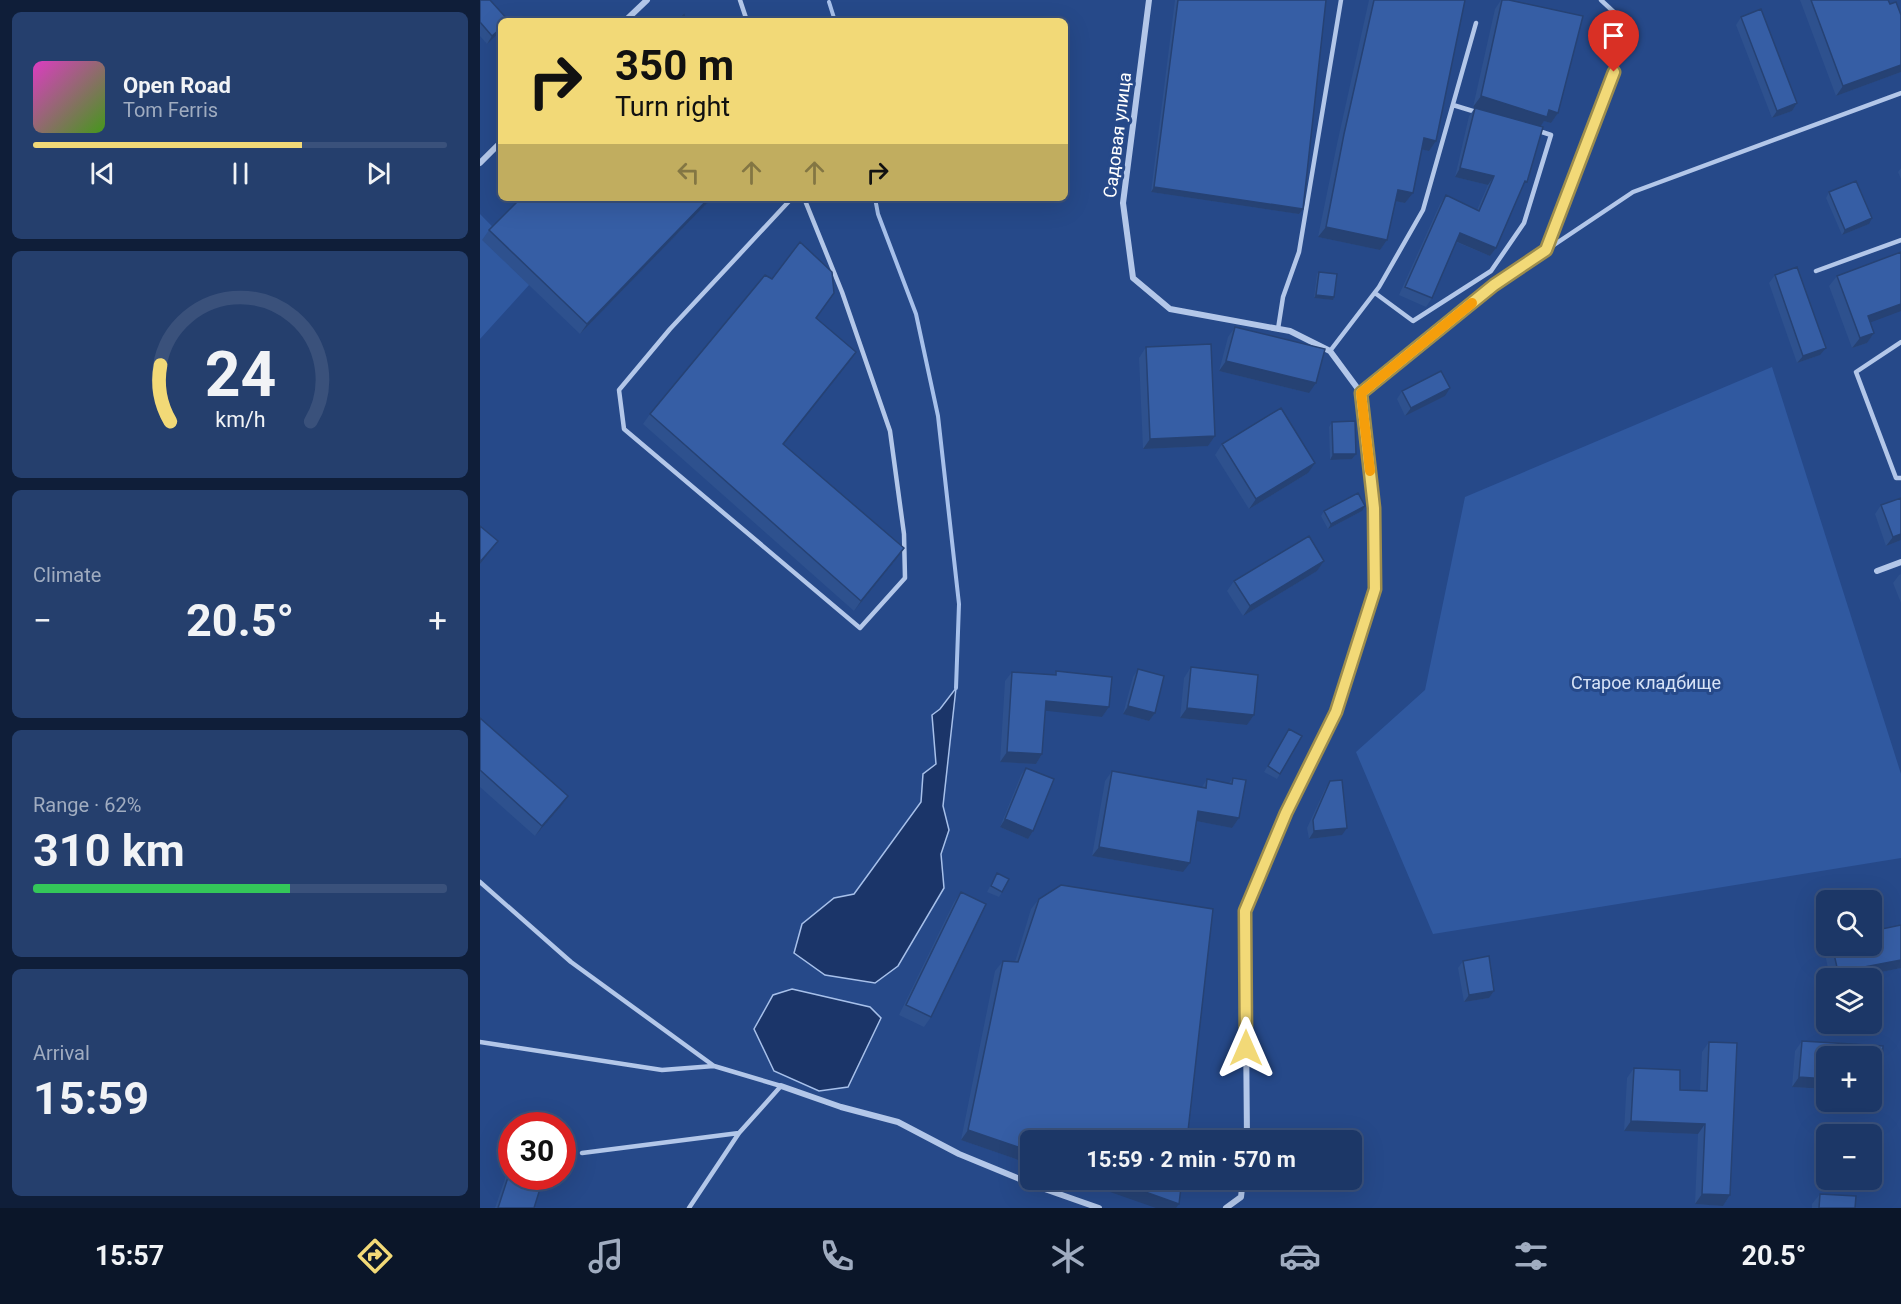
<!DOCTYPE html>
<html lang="en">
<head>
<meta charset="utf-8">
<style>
	body { margin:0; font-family:Roboto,sans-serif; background:#253f6d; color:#f1f3f6; height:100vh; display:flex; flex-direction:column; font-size:22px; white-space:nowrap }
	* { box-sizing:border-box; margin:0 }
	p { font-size:20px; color:#a0acc0 }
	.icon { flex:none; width:33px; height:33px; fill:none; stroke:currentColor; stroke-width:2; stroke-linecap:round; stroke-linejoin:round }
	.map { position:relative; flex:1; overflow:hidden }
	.details { display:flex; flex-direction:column; gap:12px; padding:12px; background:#0f1e39; width:480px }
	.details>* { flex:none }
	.hud { position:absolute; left:18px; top:18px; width:570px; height:183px; border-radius:9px; box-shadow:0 6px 24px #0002,0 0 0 2px #3a517b; background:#f2d977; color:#111; overflow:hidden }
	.controls { position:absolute; left:1336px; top:890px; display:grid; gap:12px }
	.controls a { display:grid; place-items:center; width:66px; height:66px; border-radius:9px; background:#1c3767; box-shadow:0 6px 24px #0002,0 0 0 2px #3a517b; font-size:30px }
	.speed { position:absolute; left:18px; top:1112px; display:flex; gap:12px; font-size:30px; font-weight:700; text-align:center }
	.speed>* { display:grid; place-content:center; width:78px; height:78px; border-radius:50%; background:#1c3767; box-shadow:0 6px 24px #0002,0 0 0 2px #3a517b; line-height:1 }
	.speed .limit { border:9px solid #d22; background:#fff; color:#111 }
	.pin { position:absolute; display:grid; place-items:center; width:51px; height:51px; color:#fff; margin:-62px -26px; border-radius:50% 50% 50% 0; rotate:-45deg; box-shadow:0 0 6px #0007 }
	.pin .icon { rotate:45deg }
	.me { position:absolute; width:66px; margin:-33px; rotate:0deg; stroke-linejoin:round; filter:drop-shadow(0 0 4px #0008) }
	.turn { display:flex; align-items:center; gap:21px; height:126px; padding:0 18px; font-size:27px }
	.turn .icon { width:78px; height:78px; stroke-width:2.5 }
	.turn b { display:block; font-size:42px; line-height:51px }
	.lanes { display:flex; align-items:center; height:57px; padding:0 18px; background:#0003; justify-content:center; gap:30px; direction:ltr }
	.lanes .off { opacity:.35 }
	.big { font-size:45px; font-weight:700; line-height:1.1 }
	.details .tile { flex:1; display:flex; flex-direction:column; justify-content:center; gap:9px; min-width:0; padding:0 21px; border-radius:9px; background:#253f6d }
	.details .dial { align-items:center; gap:0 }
	.dial svg { height:156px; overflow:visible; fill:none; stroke:#3a517b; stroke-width:7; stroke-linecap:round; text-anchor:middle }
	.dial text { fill:#f1f3f6; stroke:none }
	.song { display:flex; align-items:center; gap:18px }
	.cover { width:72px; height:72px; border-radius:9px; background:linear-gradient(135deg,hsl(310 70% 55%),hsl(100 70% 35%)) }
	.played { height:6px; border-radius:3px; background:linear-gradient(90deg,#f2d977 65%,#3a517b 65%) }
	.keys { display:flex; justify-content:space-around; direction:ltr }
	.heat { display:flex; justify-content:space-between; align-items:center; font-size:33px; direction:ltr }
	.charge { height:9px; border-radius:4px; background:linear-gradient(90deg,#34c759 62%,#3a517b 0) }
	.trip { position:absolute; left:540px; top:1130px; width:342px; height:60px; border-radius:9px; background:#1c3767; box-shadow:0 6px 24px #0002,0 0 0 2px #3a517b; font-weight:700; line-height:60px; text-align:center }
	.tab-bar { display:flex; height:96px; justify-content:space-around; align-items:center; background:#0b1629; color:#a0acc0 }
	.tab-bar .icon { width:42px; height:42px }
	.tab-bar .on { color:#f2d977 }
	.tab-bar b { font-size:27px; color:#f1f3f6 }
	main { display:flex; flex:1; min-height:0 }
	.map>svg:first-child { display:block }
</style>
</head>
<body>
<main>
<section class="details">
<div class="tile">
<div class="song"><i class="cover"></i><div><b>Open Road</b><p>Tom Ferris</p></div></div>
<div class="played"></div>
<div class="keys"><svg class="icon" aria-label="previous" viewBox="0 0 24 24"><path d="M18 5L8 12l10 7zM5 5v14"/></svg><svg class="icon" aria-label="pause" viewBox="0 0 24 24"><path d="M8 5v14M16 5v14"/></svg><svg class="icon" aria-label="next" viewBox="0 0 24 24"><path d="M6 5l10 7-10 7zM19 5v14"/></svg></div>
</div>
<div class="tile dial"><svg viewBox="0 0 100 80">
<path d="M14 69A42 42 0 1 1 86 69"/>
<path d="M14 69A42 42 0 0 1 9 40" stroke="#f2d977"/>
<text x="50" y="56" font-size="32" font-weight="700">24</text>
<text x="50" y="72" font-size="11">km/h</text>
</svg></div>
<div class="tile"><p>Climate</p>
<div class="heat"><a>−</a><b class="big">20.5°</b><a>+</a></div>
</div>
<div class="tile"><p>Range · 62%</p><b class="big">310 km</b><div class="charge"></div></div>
<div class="tile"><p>Arrival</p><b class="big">15:59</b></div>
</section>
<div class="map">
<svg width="1421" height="1208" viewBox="0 0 1421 1208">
	<rect width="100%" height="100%" fill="#264989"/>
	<path fill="#3059a0" d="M0,214L59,274L0,339Z
		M1292,367L1421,774V858L953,934L876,752L945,690L985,497Z"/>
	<path fill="#1b3569" stroke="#a7c0ea" stroke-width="1.5" d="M476,688L463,806L469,830L461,854L464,888L418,966L395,983L345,975L314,953L322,924L354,898L374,894L441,802L443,774L456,764L452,715L460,709Z
		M312,989L390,1007L401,1018L368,1087L339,1091L294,1071L274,1029L293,995Z"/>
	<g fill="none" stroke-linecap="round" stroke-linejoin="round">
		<path stroke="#a7c0ea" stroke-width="4" d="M349,2L355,21
			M395,198L398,214L436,314L458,416L479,604L476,688"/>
		<path stroke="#b3c7e9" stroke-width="4.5" d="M260,0L267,21
			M973,105L996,112
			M312,198L190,329L139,390L144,429L380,628L425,578L424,534L410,431L362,292L324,198
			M1066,250L1151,28L1121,0
			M1336,271L1421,240
			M895,293L933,321L1011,271L1044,223L1071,135L1056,130
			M798,329L803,297L819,252L861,0
			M1421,342L1376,372L1416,478H1421
			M850,351L899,287L943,210L996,23
			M881,393L1014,285L1153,192L1421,93
			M0,882L91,962L234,1066
			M0,1042L182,1070L234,1066L301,1086L259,1133L209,1208
			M102,1153L259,1133"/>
		<path stroke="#b3c7e9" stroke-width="6" d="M669,0L643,203L653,278L690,309L810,331L850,351L881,393L884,415L894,508L895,589L856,712L806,813L765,911L767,1140
			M145,21L167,0
			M0,163L21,142
			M1397,571L1421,562
			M301,1086L361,1107L418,1122L479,1154L559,1187L619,1208
			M746,1208L761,1197L763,1179"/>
	</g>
	<path fill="#2e518e" d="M0,0L21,31L7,44L0,36Z
		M695,0H846L823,209L819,214L671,192Z
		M889,0H985L956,141L949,151L941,149L933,193L925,203L915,201L907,240L900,250L838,237L857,144Z
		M1021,0H1029L1078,113L1071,123L1064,121L1060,126L1041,189L1016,248L1010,256L976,242L952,298L946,307L919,295L960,204L966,195L997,210L1008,185L975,177L989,116L995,108L1027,117L993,107L1015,9Z
		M1320,0H1408L1410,4L1421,15V72L1356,96Z
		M1261,17L1317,103L1312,111L1292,118L1256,25Z
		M1421,168V179L1418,172Z
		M1349,192L1389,224L1362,235L1346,198Z
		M232,198L100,334L2,240L9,230Z
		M839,272L853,300L834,298L837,274Z
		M1295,275L1340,355L1317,363L1289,283Z
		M1357,276L1394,333L1387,343L1372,348L1349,286Z
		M336,318L369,362L303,444L424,548L417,558L374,611L163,424L170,414Z
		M755,327L829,393L739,371L748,337Z
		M666,347L735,436L728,446L663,449L659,358Z
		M922,391L965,396L925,416L917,399Z
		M852,422L876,454L872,459L850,460L849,427Z
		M742,444L828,473L769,509L735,455Z
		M1421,498V540L1406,546L1395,514L1401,505Z
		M844,511H882L848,529L841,516Z
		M844,561L837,571L763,616L747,591L754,581Z
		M1421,574V603L1413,583L1419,575Z
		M711,667L774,715L767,725L700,718L704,678Z
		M658,669L675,713L669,721L643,714L653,677Z
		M576,671L629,707L622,717L565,710L562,754L556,764L520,762L525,681L532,672L574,675Z
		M0,718L88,796L81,806L55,836L0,787Z
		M809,729L800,774L797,779L784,772Z
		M546,768L553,831L548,839L520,827L541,775Z
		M632,771L722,787L727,779L749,783L753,778L759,818L752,828L716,821L703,872L612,856L625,781Z
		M850,781L862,835L829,839L827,828L845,789Z
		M517,873L522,892L519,897L507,892Z
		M481,892L451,1017L444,1027L419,1015L474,902Z
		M559,899L550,1140V1164L481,1140L515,971L523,961L535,962L551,909Z
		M1421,925V968L1372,978H1350L1344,949L1347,945H1392Z
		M983,961L1014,991L1009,998L984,1002L978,968Z
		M1322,1041L1401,1082L1394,1093L1312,1087L1315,1051Z
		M1229,1042L1250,1195L1243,1206L1215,1204L1218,1134L1144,1131L1147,1078L1154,1068L1200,1090L1220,1091L1222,1052Z
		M32,1158V1176L54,1208H15Z
		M1340,1194L1375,1208H1332V1204Z"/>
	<path fill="#264274" d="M21,28V31L7,44L12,36Z
		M1421,65V72L1356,96L1363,86Z
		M1001,96L1069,110L1078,113L1071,123L1064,121L1060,127L993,107Z
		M1317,103L1312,111L1292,118L1297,111Z
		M944,138L956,141L949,151L936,148Z
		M980,168L1014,176L1008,185L975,177Z
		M674,187L823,209L819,214L671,192Z
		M918,190L933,193L925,203L910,200Z
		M229,198H232L100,334L107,324Z
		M1392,218L1389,224L1362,235L1365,230Z
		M846,227L907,240L900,250L838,237Z
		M980,233L1016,248L1010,256L975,241Z
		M836,295L854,297L853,300L834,298Z
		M1421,304V311L1381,326L1388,316Z
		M1394,333L1387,343L1372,348L1380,338Z
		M1346,348L1340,355L1317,363L1323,356Z
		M376,352L369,362L296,454L303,444Z
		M746,361L836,383L829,393L739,371Z
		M970,388L965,396L925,416L931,408Z
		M735,436L728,446L663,449L670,439Z
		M853,454H876L872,459L850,460Z
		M835,463L828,473L769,509L776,499Z
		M885,506L882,511L848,529L851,524Z
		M1421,534V540L1406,546L1413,537Z
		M18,541L10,551L0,564V562Z
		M424,548L417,558L374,611L381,601Z
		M844,561L837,571L763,616L770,606Z
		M566,701L629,707L622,717L559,710Z
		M648,706L675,713L669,721L643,714Z
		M707,708L774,715L767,725L700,718Z
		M527,752L562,754L556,764L520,762Z
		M88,796L81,806L55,836L62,826Z
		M718,811L759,818L752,828L711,820Z
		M525,819L553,831L548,839L520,827Z
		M867,828L862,835L829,839L834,831Z
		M619,847L710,863L703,872L612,856Z
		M1421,960V968L1372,978H1354L1358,972Z
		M1014,991L1009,998L984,1002L989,995Z
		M1319,1077L1347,1079V1089L1312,1087Z
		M1392,1082H1401L1394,1093L1392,1092Z
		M1151,1121L1225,1124L1218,1134L1144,1131Z
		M488,1130L550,1151V1164L481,1140Z
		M593,1179H629L699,1204L696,1208H676Z
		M1222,1194L1250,1195L1243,1206L1215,1204Z"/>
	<path fill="#365ea5" stroke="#264274" stroke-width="1.5" d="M0,0H10L29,21H21V28L12,36L0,22Z
		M698,0H846L823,209L674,187Z
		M894,0H985L956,141L944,138L933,193L918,190L907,240L846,227L864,134Z
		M1022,0H1029L1103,16L1078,113L1069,110L1067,117L1001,96Z
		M1331,0H1408L1410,4L1416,2L1421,15V65L1363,86Z
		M1281,9L1317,103L1297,111L1261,17Z
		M204,15L206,21H198Z
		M995,108L1063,127L1047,182L1045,181L1016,248L980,233L952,298L925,287L966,195L999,211L1014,176L980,168Z
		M1376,181L1392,218L1365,230L1349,192Z
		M41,198H229L107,324L9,230Z
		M320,242L352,272L354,293L336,318L376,352L303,444L424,548L381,601L170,414L285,275L292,279Z
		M1421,252V304L1388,316L1394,333L1380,338L1357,276Z
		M1317,267L1346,348L1323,356L1295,275Z
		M839,272L857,274L854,297L836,295Z
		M755,327L845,349L836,383L746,361Z
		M731,344L735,436L670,439L666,347Z
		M961,371L970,388L931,408L922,391Z
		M801,408L835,463L776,499L742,444Z
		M875,421L876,454H853L852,422Z
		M878,493L885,506L851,524L844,511Z
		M1421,498V534L1413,537L1401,505Z
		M0,526L18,541L0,562Z
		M829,536L844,561L770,606L754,581Z
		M711,667L778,675L774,715L707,708Z
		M658,669L684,676L675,713L648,706Z
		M576,671L632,677L629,707L566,701L562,754L527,752L532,672L576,675Z
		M0,718L88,796L62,826L0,770Z
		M809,729L822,736L800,774L788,766Z
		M546,768L574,779L553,831L525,819Z
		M632,771L726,788L727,779L752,784L753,778L766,780L759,818L718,811L710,863L619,847Z
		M862,780L867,828L834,831L833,820L850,781Z
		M517,873L529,879L522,892L511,886Z
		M581,885L733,909L707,1140H550V1151L488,1130L523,961L538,962L559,899Z
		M481,892L506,904L451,1017L426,1005Z
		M1421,925V960L1358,972L1352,945H1392V931Z
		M1009,956L1014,991L989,995L983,961Z
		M1322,1041L1403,1046L1401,1082H1392V1056H1347V1079L1319,1077Z
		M1229,1042L1257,1043L1250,1195L1222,1194L1225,1124L1151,1121L1154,1068L1200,1070V1090L1227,1091Z
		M32,1165V1176H64L54,1208H18Z
		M629,1179H702L699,1204Z
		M1340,1194L1376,1196L1375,1208H1339Z"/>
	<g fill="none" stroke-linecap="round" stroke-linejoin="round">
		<g stroke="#9d8d4d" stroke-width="15">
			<path id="route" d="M766,1048L765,911L806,813L856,712L895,589L894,508L881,393L1014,285L1066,250L1134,72"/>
		</g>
		<use href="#route" stroke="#f2d977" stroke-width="10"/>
		<path stroke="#f59e0b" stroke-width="10" d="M890,471L881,393L992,303"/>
	</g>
	<g text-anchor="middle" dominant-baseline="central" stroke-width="6" stroke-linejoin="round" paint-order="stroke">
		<g font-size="18" fill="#fff" stroke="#264989">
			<text transform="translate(637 135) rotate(-83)">Садовая улица</text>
		</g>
		<g font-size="18" fill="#d7e3f7" stroke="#264989">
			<text x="1166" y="682">Старое кладбище</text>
		</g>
	</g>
</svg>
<div class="controls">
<a><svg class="icon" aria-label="search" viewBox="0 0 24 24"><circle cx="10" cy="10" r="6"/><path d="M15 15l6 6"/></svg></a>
<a><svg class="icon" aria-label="layers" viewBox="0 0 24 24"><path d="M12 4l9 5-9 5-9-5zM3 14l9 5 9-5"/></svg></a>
<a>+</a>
<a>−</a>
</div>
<div class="speed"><div class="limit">30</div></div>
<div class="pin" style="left:1134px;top:72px;background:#d93025"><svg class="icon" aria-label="arrive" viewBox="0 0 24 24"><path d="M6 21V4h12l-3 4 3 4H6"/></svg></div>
<svg class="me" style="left:766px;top:1048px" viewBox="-20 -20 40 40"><path d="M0-17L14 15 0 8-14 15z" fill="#f2d977" stroke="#fff" stroke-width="4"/></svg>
<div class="trip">15:59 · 2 min · 570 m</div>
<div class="hud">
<div class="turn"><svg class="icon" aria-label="right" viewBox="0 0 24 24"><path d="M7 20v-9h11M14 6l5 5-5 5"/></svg><div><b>350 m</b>Turn right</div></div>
<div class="lanes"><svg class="icon off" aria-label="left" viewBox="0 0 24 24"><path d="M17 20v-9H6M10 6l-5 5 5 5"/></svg><svg class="icon off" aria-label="ahead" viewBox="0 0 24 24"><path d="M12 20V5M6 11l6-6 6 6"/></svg><svg class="icon off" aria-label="ahead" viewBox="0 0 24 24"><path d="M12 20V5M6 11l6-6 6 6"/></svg><svg class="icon" aria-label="right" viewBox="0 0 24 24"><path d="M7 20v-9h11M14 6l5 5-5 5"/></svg></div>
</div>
</div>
</main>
<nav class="tab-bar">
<b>15:57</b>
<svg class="icon on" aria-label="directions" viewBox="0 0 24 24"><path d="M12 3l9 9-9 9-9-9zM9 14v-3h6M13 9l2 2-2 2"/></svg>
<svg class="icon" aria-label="music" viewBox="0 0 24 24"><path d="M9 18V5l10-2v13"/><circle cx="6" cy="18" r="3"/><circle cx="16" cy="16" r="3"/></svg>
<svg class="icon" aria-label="phone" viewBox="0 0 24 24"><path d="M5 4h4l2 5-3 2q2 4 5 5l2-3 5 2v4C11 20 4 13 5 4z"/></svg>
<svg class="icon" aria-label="climate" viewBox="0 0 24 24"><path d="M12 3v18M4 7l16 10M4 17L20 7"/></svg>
<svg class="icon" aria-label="car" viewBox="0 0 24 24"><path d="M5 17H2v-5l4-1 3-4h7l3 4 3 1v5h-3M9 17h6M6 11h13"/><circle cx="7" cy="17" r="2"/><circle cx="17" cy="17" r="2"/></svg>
<svg class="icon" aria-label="filters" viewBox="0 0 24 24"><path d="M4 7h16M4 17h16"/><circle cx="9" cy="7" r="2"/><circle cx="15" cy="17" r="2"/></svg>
<b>20.5°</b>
</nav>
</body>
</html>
